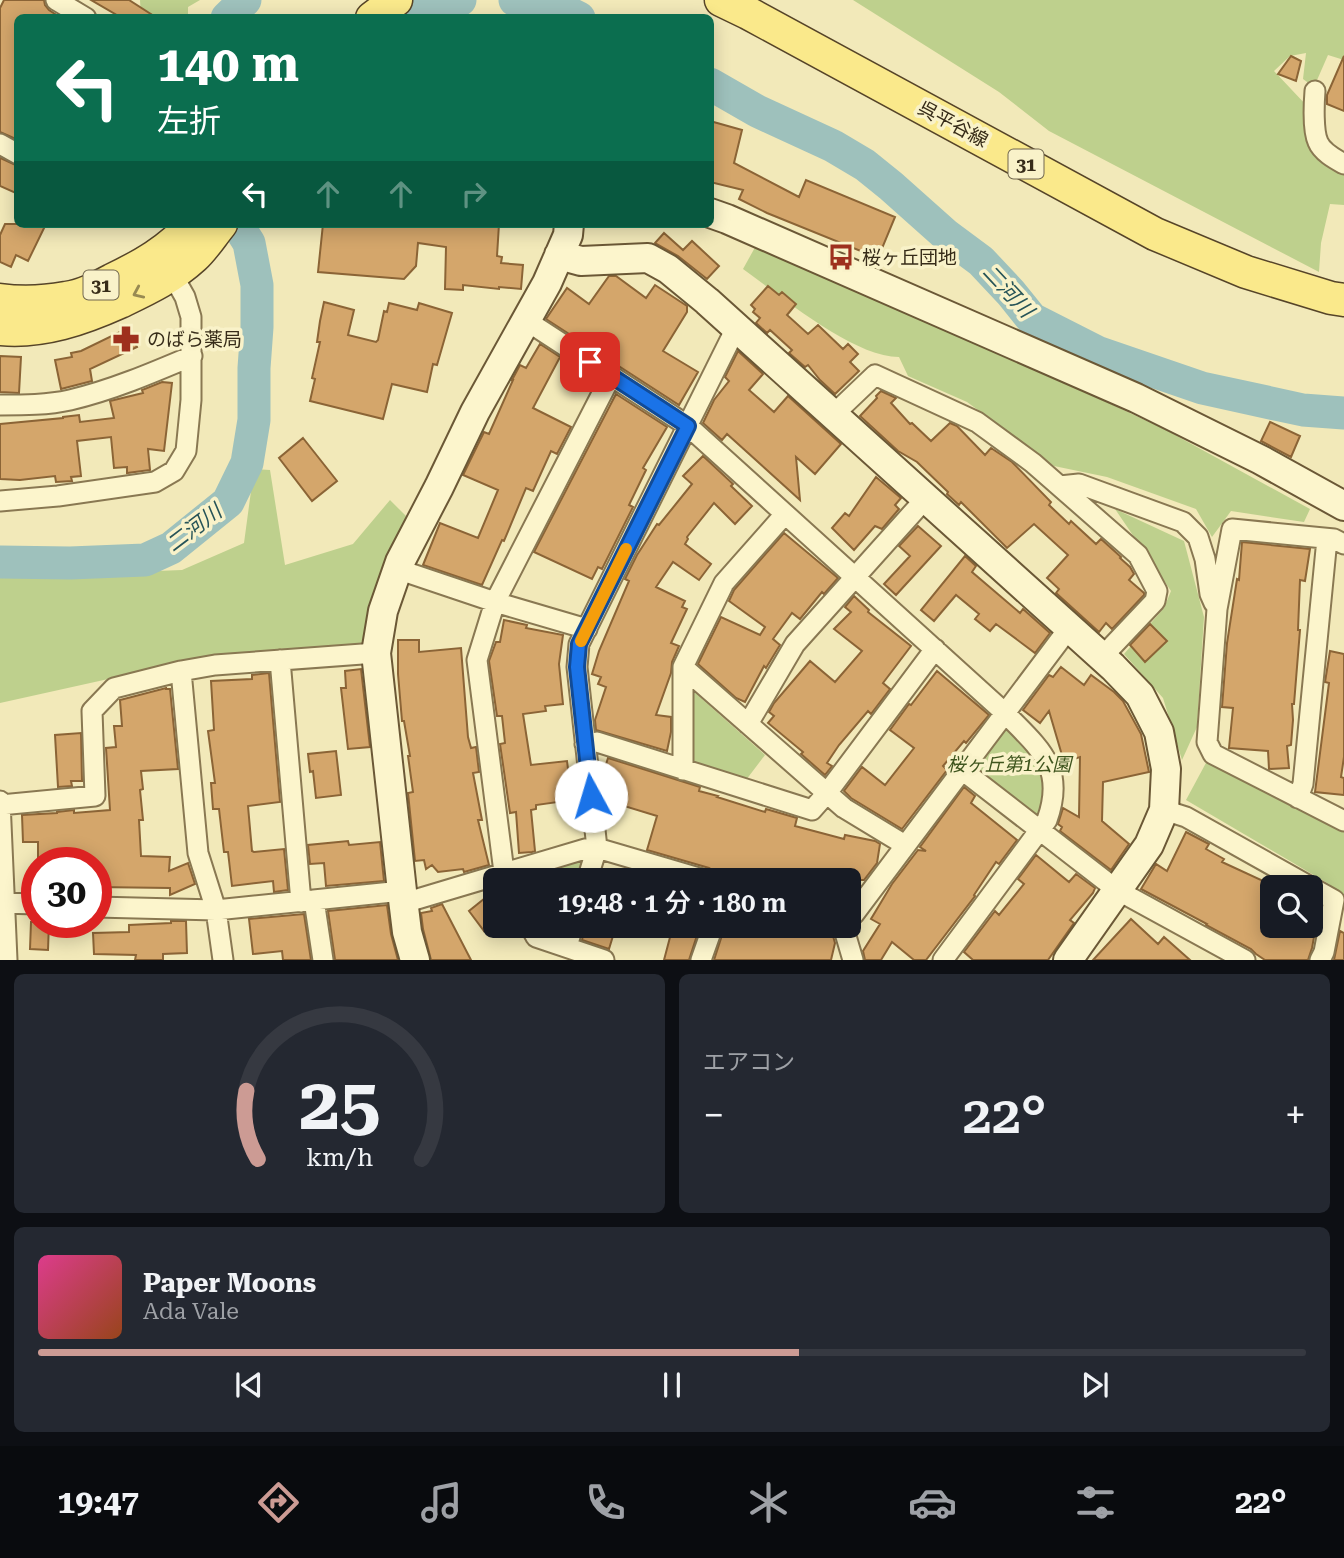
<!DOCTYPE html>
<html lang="ja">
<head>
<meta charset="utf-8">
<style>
	body { margin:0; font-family:"Roboto Serif","Noto Sans JP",serif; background:#242831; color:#f1f3f6; height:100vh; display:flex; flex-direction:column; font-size:26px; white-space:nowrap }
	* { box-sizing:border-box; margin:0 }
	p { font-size:23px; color:#9ea1a6 }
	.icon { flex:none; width:38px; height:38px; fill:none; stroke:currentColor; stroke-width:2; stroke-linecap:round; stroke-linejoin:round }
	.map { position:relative; height:960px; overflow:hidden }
	.panel { display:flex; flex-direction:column; gap:14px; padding:14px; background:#0d0f14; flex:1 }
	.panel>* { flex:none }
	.banner { position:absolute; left:14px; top:14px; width:700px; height:214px; border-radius:10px; box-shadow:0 4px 18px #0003; background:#0b6e4f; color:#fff; overflow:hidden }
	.buttons { position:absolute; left:1260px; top:875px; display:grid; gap:14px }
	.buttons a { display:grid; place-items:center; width:63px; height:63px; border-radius:10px; background:#171b24; box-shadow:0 4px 18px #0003; font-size:35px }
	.speed { position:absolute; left:21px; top:847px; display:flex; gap:14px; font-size:35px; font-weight:700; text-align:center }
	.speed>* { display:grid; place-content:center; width:91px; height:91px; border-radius:50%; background:#171b24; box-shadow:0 4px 18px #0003; line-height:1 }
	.speed .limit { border:10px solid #d22; background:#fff; color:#111 }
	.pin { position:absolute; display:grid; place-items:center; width:60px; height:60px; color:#fff; margin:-30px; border-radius:14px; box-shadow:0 4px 10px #0006 }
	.me { position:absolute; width:77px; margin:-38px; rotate:354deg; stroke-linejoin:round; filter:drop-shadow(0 0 5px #0008) }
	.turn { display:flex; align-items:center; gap:24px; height:147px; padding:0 28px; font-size:32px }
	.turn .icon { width:91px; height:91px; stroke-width:2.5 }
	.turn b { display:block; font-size:49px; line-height:60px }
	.lanes { display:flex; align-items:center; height:66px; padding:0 28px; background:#0003; justify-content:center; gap:35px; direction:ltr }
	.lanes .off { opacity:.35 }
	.big { font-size:52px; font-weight:600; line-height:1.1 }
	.panel .tile { flex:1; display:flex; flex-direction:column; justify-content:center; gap:10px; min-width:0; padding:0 24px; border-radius:10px; background:#242831 }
	.panel .dial { align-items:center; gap:0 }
	.dial svg { height:182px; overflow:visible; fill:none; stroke:#363941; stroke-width:7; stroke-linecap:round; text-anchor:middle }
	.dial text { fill:#f1f3f6; stroke:none }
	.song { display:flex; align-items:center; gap:21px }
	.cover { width:84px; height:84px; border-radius:10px; background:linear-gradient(135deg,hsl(330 70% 55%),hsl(20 70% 35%)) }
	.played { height:7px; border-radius:4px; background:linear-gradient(90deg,#cc9b94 60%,#363941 60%) }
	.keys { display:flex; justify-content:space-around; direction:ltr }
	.heat { display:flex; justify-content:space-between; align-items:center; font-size:38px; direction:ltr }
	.panel .tiles { flex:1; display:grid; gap:14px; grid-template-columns:1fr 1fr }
	.tile:last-child { grid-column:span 2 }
	.trip { position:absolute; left:483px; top:868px; width:378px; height:70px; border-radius:10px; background:#171b24; box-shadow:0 4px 18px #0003; font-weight:600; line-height:70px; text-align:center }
	.menu { display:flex; height:112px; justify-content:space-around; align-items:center; background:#090b0e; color:#9ea1a6 }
	.menu .icon { width:49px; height:49px }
	.menu .active { color:#cc9b94 }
	.menu b { font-size:32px; color:#f1f3f6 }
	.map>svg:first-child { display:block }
</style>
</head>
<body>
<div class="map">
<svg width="1344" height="960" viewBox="0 0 1344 960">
	<rect width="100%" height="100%" fill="#f2e9b9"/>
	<path fill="#bed08d" d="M140,0H200L188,7V18L141,17Z
		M853,0H1344V60L1328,55L1314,87L1303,79L1306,53L1290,56L1274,71L1308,107L1344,170V205L1330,204L1321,243L1319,272L1049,131L999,92Z
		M758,242L1005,354L1166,430L1310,509L1304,522L1231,511L1212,537L1196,509L1107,477L1054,466L967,402L908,376L899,357C853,357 781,296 743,269Z
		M254,469L270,470L285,565L353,544L390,500L406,516L381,580L361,644L203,658L0,703V577L182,570L244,543Z
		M1115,509L1184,541L1204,617L1197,727L1182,760L1163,698L1124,654L1164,608L1171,591Z
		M693,691L765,755L746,780L692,765Z
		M1008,722L1034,752L1050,787L1039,821L970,768Z
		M1207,761L1344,832V906L1329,884L1186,800Z
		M588,856L580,880H512Z"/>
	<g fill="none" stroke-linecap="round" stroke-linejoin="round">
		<path stroke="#9ec1bc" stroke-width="33" d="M394,0L421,5L460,0
			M515,0L565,11L579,18
			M227,18L245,0
			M710,84L757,111L833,146L865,165L891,186L946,235L981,261L1011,293L1032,319L1097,352L1202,388L1303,410L1344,413
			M0,562L70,563L145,560L171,548L228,502L247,463L254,420V368L257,327V285L249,243L237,224"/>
	</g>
	<path fill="#d4a66b" stroke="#8b6436" stroke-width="2" d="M4,0H44L45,5L49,10L61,18H18V140L0,132V8Z
		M91,0H129L157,18H122Z
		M1291,56L1301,61L1296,81L1278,74Z
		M1344,56V111L1327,104V95Z
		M710,121L742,130L734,163L799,197L806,180L895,217L878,258L767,213L739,199L743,190L710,182Z
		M0,158L18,166V194L0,186Z
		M5,224H46L28,261L16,255L11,267L0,262V235Z
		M323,224H499L497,256L502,257L501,263L523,265L521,289L499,287V289L463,285V290L445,289L446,247L418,243L416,266L404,279L318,272Z
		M664,233L683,250L692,241L719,266L707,279L678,256L655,243Z
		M609,276H616L646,298L655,285L687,306V312L663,351L698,372L679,405L546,319L567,288L589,304Z
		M768,286L779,295L782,292L796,304L787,315L808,334L818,325L843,349L848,344L858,354L850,362L859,371L835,394L820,380L808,365L805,367L789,353L792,350L770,330L767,333L756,323L760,318L753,312L755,309L751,305Z
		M324,302L354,310L348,335L376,342L378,340L384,311L387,312L389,303L417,310L419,303L452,313L437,365L433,364L427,392L392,384L383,419L310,401L315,379L312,378L320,342H317L320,321Z
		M128,328L137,347L90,369L92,381L61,389L55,360L72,357L71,353L81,351Z
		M540,344L560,357L533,408L571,427L557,454L551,451L533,491L526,488L504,541L502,540L482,585L423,565L440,523L478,538L498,490L463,475L484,432L489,434L513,380H512L520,365L526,368Z
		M738,351L763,374L749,390L774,412L788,396L841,444L815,474L796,457L800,500L727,434L722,440L703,423L714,400L729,381L725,377Z
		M0,356L21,357L19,393L0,392Z
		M162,382L172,383L164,451L148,449L150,470L127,473V467L114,468L111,437L77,441L81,476L71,477L72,481L56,482L55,476L20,480L0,479V424L63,418V417L79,415L80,422L114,418L110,401L143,393L142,390Z
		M881,391L896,398L891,403L910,424L912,423L931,441L950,423L957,426L985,455L991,448L1012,462L1051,502L1049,505L1069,524L1071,521L1096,544L1101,539L1121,557L1120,558L1130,567L1134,574L1129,580L1144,593V595L1112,629L1106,623L1099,632L1056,593L1059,589L1047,578L1068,555L1034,524L1007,548L961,502L959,505L947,494L948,492L917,462L898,451L860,416L877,398L876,396Z
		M616,394L667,427L643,468L646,470L629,505L633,507L602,569L598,567L592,579L534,552Z
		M1270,422L1300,436L1291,457L1261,441Z
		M303,438L337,481L312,501L279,458Z
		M703,456L733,484L731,486L752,506L735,524L714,503L687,537L688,539L685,544L711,564L699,580L673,562L656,587L685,601L682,607L687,609L671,643L679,646L672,662L671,673L656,715L671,717V732L667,751L596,730L595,720L606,687L598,684L601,677L592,674L599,651L629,581L625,579L637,555L657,524L659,525L692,484L683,476Z
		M876,477L901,498L895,505L899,509L882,529L875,526L854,550L832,528L845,513L849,516Z
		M918,526L941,546L896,595L884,584L910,556L899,546Z
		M784,533L838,578L824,594L822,592L800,619L792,613L773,639L780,645L766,668L764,666L745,702L736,698L698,664L721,617L760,635L765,627L729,601L734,590Z
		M1242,542L1310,549L1305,581L1300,580L1298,630H1300L1294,704H1292L1293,720L1291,745L1287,746L1289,768L1269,769L1268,751L1229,748L1233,708L1222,707L1227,643L1237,579L1239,580Z
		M965,556L976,566L972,572L1020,613L1023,609L1050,633L1035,653L996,624L990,631L975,619L979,614L956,595L934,621L921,610Z
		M854,596L869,610L868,612L911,646L883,683L890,689L871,714L868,711L839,745L827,763L832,766L825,775L801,754L803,752L768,723L774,716L769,712L774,703L810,661L835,682L862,651L834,629L851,612L845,607Z
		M504,620L527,625L526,628L563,635L559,664L563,704L545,706L546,711L523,714L531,765L567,761L572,800L536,805V809L531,810L535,851L532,852L519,853L516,812L510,813L500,744L505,743L502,716H497L489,661L496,642H500Z
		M1150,624L1167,641L1145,662L1130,645Z
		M398,640H419V652L461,648L468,737L471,748L476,747L479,772L473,773L482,820H478L489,865L464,872L463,869L438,872L432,865L426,869L424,860L415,861L408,793L413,792L408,756H410L404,721H402L398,674Z
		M1330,651L1344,654V757L1341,777L1344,778V795L1315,792L1329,683L1325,682Z
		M1061,667L1084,685L1091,675L1114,692L1123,701L1141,734L1149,772L1103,782L1102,821L1129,844L1111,870L1060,831L1062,827L1058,824L1063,808L1079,817L1080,757L1064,762L1049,711L1040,723L1023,710L1049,675L1053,677Z
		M361,669L370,747L348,749L341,688H346L345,671Z
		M937,671L989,715L966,743L964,741L943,766L947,770L902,829L851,798L844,791L862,767L885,785L914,748L890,730L909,704L911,705Z
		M269,673L280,802L248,806L252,851L254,852L284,849L288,890L274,892L273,881L232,886L228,852H224L219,809H213L211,783H215L208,731L214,730L211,681L252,679V675Z
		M166,688V689H170L178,769L141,771L143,789L140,790L143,820H139L141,856L170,857L169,871L188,863L195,884L170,895V888L96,887V863H38V842H23L22,815L57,813V812L74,810V813L110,810L106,748L116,747L114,726H122L120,700Z
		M81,733L82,781H71L72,786L58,787L55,735Z
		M336,751L341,795L316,798L313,771L310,772L308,754Z
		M608,758L700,787L699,791L718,796L717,797L765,812L766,809L797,818L795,826L844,839L845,835L875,841L880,844L877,863L864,880H728L718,878L715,872L709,868L647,850L657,816L624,806L626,802L603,795L602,777Z
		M964,787L975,796L971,803L1017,840L999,864L996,862L974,895L975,896L926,960H914L892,942L881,960H865L863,951L880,924L871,919L892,884L918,850L926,851L920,847Z
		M1186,832L1209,844L1206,849L1224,859L1222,862L1272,885V926H1311V919L1317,921L1312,948L1308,960H1265L1256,954L1251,949L1206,925L1207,924L1141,889L1156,864L1167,871Z
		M348,841L349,845L380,842L384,881L326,886L324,863L310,864L308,845Z
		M1036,855L1069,882L1076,874L1095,888L1093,893L1070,920L1074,923L1048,960H973L964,952L995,911L999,915L1024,884L1018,879Z
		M495,890V922L484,931L469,911Z
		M442,904L471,960H431L423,929L421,913L432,911L431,908Z
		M387,905L391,934L398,960H335L328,911Z
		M304,914L311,960H283L282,951L253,954L249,919Z
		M1131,919L1158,944L1164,937L1190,960H1093Z
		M171,921H186L187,953L163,954V960H135L136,955L94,954L93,933L129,932V925L171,923Z
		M31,922H49L48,950L30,949Z
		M585,926H616L609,949L582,940Z
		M673,926H700L689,960H664Z
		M725,926H792L833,936L835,943L831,960H714Z
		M1340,931L1344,933V960H1334Z"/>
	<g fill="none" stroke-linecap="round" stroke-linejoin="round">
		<g stroke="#897852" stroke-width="23">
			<path id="street" d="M56,0L86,18
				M1315,91C1314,104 1313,131 1318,142C1322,152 1335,159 1344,164
				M0,144L18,154
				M527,321L688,426L1005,713C1039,748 1066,767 1047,820L943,960
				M0,405C23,405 48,405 70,400C112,390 152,373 192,356
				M833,415L875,375L977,422L1033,463L1138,555L1157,591L1155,601L1102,657
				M1060,486L1079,484L1183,522L1198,537L1205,559L1210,594L1214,603
				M0,501L58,496L155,482L174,471L186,451L191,400V317L185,297L172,274
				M1344,544L1334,539L1232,529L1217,609L1207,742L1213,754L1344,821
				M397,569L495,602L587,629
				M280,660L301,902
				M683,667L844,808L905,845
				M181,671L198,853L216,910L223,960
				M748,724L795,644L926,498
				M585,744L597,742L812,810L827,793L935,649
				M683,770V667L724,583L785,514
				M962,770L1117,890L1245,960
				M1298,798L1303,784L1327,539
				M0,801L7,960
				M0,805L95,796L92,711L114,688L181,671L215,665L376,653
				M1164,810L1186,817L1334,900L1324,952L1320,960
				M505,880L477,660L495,602L611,376
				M706,880L597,848L577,667L579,644L736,328
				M314,900L323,960
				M0,903L37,904
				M404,903L585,849L597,848L587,880
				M96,907L216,910L402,891
				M849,918L854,914L1069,628
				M530,926L536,937L604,960
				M843,926L853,960
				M567,947L573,926
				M701,960L713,926"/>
		</g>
		<g stroke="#6b5836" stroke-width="32">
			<path id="secondary" d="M710,213L727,219L1136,398L1261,460L1344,506
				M559,255L581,261L648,258L668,269L707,301L1113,667L1140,695L1159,732L1166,769L1164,810L1149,845L1068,960
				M415,960L407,932L402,891L376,653L383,611L400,562L439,487L475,412L547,283L568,235L569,224"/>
		</g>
		<g stroke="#564428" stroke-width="35">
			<path id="primary" d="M721,0L748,13L1155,234L1246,272L1331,298L1344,300
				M372,18L396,0
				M0,300C22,303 44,302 66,298C82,296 97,288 112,280C141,266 170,250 192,224
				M0,329C43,333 82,319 120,302C147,289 171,278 194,257C204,248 212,235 221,224"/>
		</g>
		<use href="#street" stroke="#fcf5cc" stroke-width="19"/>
		<use href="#secondary" stroke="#fcf5cc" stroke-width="28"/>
		<use href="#primary" stroke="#fae98b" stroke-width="32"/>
	</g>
	<defs><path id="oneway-chevron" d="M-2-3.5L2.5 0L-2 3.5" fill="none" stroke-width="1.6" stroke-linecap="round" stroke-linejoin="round" transform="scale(1.75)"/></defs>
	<use stroke="#988a52" href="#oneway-chevron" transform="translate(138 293) rotate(156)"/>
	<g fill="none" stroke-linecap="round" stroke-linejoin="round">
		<g stroke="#114b97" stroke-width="18">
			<path id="route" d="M590,362L688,426L579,644L577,667L591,796"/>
		</g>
		<use href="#route" stroke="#1a73e8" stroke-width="12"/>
		<path stroke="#f59e0b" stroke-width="12" d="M581,641L626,549"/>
	</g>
	<defs>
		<g id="bus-bare" transform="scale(2.1)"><path d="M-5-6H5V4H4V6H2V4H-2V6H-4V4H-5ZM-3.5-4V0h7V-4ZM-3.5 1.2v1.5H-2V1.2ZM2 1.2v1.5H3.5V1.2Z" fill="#9e301d" stroke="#f9f2c9" stroke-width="2.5" paint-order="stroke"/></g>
		<g id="pharmacy-bare" transform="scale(2.1)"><path d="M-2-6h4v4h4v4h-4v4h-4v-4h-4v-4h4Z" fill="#9e301d" stroke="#f9f2c9" stroke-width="2.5" paint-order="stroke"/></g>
	</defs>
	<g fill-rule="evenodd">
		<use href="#bus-bare" x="841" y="257"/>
		<use href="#pharmacy-bare" x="126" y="339"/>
	</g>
	<g text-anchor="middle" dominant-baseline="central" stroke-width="7" stroke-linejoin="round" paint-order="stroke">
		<g fill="#f9f2c9" stroke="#71674e" stroke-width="2">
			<rect x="1008.5" y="149.5" width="35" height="29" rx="5"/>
			<rect x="83.5" y="270.5" width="35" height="29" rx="5"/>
		</g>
		<g font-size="18" font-weight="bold" fill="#372c19">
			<text x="1026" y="164">31</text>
			<text x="101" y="285">31</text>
		</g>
		<g font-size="19" fill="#372c19" stroke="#f9f2c9">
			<text transform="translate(953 124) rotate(28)">呉平谷線</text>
		</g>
		<g font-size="19" fill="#372c19" stroke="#f9f2c9" text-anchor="start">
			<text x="862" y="257">桜ヶ丘団地</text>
			<text x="147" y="339">のばら薬局</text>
		</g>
		<g font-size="19" font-style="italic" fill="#3f551e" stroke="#f9f2c9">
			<text x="1009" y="764">桜ヶ丘第1公園</text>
		</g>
		<g font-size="21" font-style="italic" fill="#275458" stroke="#f9f2c9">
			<text transform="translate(1008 291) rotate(47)">二河川</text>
			<text transform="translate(194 528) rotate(-37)">二河川</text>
		</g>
	</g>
</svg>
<div class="buttons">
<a><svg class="icon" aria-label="search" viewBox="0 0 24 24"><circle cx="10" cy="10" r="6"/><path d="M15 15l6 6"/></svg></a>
</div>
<div class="speed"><div class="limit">30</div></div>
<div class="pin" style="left:590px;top:362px;background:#d93025"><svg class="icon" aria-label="arrive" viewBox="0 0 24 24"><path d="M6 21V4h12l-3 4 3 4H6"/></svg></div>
<svg class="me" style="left:591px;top:796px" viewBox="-20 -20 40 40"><circle r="19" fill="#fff"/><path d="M0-13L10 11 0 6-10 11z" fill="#1a73e8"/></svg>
<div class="trip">19:48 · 1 分 · 180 m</div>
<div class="banner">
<div class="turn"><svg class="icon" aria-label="left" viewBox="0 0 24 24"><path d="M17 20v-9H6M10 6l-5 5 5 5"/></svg><div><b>140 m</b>左折</div></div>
<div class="lanes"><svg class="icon" aria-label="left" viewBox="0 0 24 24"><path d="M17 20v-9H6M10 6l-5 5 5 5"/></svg><svg class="icon off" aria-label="ahead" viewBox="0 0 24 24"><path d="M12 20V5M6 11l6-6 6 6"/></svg><svg class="icon off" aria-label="ahead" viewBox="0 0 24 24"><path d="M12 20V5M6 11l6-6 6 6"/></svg><svg class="icon off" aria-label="right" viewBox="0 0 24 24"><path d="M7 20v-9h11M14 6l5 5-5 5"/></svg></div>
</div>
</div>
<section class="panel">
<div class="tiles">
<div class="tile dial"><svg viewBox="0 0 100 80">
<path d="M14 69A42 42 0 1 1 86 69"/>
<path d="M14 69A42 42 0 0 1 9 39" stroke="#cc9b94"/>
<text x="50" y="56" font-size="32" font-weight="700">25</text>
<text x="50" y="72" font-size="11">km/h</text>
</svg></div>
<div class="tile"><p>エアコン</p>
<div class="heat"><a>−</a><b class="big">22°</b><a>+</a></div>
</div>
<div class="tile">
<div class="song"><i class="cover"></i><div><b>Paper Moons</b><p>Ada Vale</p></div></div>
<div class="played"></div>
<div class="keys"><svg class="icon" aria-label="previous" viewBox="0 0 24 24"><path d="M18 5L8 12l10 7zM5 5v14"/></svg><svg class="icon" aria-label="pause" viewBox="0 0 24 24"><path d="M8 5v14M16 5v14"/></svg><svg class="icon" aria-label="next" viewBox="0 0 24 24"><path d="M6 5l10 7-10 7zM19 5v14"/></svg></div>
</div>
</div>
</section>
<nav class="menu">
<b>19:47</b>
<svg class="icon active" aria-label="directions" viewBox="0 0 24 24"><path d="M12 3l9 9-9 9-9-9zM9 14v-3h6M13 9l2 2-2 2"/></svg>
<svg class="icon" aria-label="music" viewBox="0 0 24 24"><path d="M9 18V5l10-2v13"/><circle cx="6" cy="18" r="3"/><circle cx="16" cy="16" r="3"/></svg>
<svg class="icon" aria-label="phone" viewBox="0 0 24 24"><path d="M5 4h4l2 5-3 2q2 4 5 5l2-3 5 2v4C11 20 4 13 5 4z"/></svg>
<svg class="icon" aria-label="climate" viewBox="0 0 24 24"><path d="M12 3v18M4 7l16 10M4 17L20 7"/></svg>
<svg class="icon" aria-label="car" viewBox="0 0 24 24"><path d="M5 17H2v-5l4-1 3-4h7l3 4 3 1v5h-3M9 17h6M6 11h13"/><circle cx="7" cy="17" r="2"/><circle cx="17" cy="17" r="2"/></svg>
<svg class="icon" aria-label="filters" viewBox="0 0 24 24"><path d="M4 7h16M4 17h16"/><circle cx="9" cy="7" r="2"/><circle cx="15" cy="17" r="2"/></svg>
<b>22°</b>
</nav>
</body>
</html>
